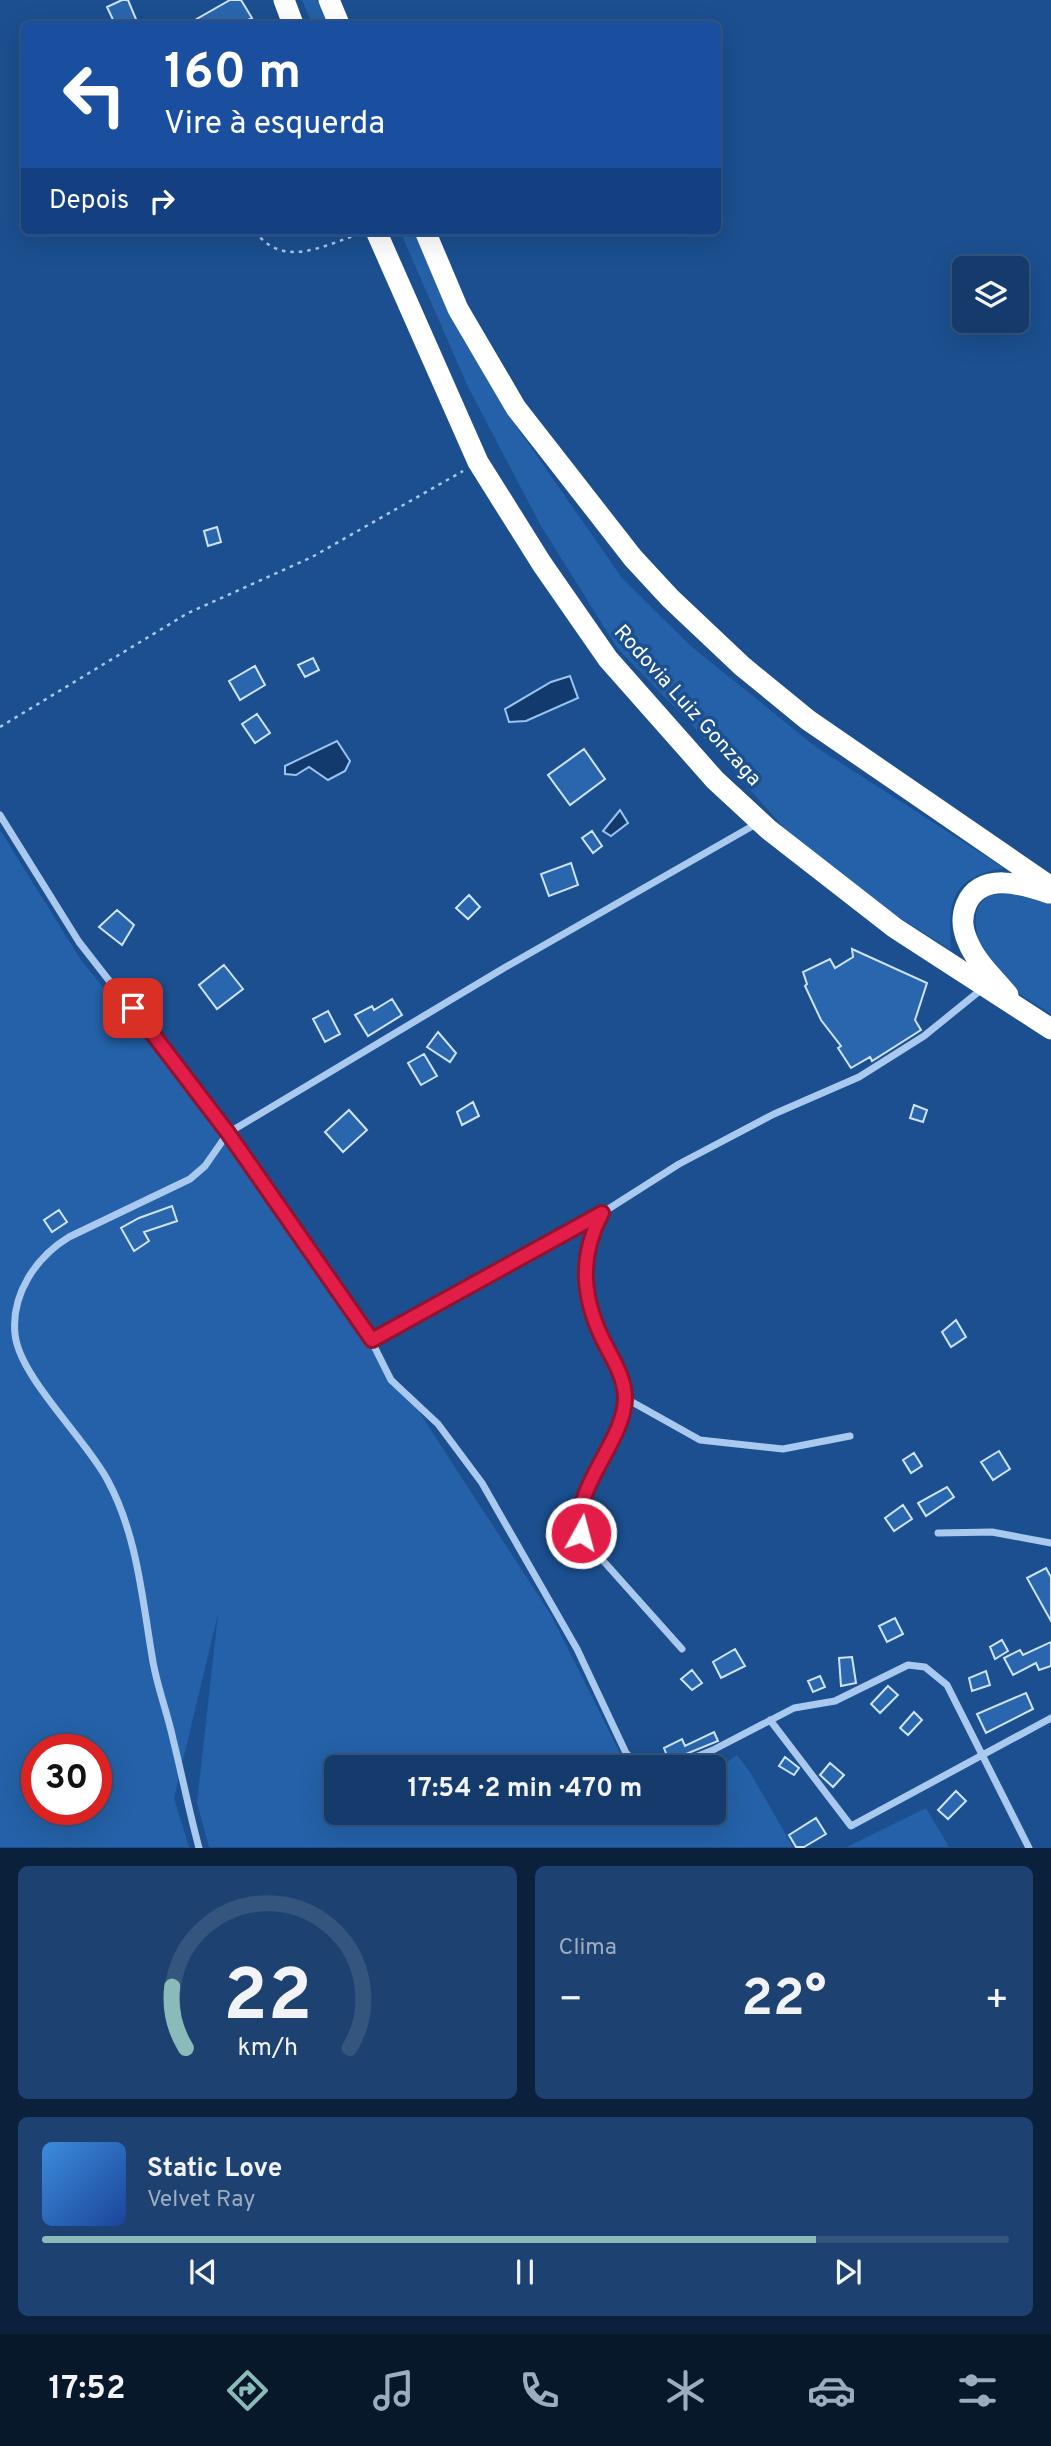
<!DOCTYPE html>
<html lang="pt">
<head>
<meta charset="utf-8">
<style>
	body { margin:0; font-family:Overpass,sans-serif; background:#1d4271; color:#f1f3f6; height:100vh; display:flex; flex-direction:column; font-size:26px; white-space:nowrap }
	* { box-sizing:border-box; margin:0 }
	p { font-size:23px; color:#9dadc1 }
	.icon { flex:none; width:38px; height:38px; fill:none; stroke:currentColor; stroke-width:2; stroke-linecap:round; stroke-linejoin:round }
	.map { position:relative; height:1848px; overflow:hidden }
	.sheet { display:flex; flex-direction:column; gap:18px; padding:18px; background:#0b203b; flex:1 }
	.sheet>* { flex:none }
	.top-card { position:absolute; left:21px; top:21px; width:700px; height:214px; border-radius:10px; box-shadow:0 7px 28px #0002,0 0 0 2px #33557e; background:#1a4fa0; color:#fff; overflow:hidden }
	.tools { position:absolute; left:952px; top:256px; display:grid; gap:14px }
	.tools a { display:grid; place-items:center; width:77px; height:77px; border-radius:10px; background:#143b6b; box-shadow:0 7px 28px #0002,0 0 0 2px #33557e; font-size:35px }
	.speed { position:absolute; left:21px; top:1734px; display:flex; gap:14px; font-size:35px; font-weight:700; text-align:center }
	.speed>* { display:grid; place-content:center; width:91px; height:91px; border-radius:50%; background:#143b6b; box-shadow:0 7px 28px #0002,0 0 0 2px #33557e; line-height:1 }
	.speed .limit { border:10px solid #d22; background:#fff; color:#111 }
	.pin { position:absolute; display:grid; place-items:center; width:60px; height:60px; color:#fff; margin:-30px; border-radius:14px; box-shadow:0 4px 10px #0006 }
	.me { position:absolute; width:77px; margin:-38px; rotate:7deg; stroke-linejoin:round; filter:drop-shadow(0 0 5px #0008) }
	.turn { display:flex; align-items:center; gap:24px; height:147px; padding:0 28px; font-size:32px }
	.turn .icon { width:91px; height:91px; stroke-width:2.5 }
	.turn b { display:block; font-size:49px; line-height:60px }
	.then { display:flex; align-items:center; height:66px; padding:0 28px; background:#0003; gap:14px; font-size:26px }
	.big { font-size:52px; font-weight:700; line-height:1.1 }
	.sheet .tile { flex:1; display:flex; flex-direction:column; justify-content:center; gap:10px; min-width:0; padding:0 24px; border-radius:10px; background:#1d4271 }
	.sheet .dial { align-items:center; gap:0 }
	.dial svg { height:182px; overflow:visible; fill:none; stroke:#33557e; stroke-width:7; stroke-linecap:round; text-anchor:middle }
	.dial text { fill:#f1f3f6; stroke:none }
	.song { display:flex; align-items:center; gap:21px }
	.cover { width:84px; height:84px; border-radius:10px; background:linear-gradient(135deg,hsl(210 70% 55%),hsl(220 70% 35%)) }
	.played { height:7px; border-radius:4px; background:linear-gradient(90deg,#8bbbb9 80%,#33557e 80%) }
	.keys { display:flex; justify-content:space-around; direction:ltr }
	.heat { display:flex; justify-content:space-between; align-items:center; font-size:38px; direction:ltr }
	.sheet .tiles { flex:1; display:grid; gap:18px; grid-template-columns:1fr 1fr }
	.tile:last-child { grid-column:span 2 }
	.trip { position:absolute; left:324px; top:1755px; width:402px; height:70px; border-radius:10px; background:#143b6b; box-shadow:0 7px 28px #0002,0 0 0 2px #33557e; font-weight:700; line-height:70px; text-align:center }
	.menu { display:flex; height:112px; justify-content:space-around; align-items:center; background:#08182b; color:#9dadc1 }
	.menu .icon { width:49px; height:49px }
	.menu .selected { color:#8bbbb9 }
	.menu b { font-size:32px; color:#f1f3f6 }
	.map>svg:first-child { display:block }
</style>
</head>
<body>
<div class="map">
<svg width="1051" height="1848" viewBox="0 0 1051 1848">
	<rect width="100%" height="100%" fill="#1b4f8f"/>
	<path fill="#2461a8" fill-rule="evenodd" d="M302,0H317L327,24H312Z
		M400,231H417L505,410L622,578L692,647L816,747L1004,868C950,878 948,901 951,950L849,886L785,829L695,728L618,649L541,526L468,387Z
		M0,830L81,960L190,1095L412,1401L551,1615L627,1767L336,1768V1813H650L655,1822L682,1813H714V1771L737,1755L750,1772L793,1847H209L197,1803L218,1614L174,1798L189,1847H0ZM37,1750H96V1810H37Z
		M1011,892L1051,901V1014C1035,1003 1014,993 1001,979C986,962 959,912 989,896C995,894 1005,894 1011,892Z
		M926,1808L949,1847H847Z"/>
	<path fill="#123a6d" stroke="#9cc4f0" stroke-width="2" d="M570,676L578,698L526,721L509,722L505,709L551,682Z
		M337,741L350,761L345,771L328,780L309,767L296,775L285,774V766Z
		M620,810L628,823L611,836L603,831Z"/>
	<path fill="#2a66ad" stroke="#cfe3fa" stroke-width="2" d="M122,0H128L138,24H115L107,7Z
		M230,0H241L252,18L240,24H188Z
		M217,527L221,542L208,546L204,531Z
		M313,658L319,670L305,677L298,665Z
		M255,666L265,685L240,700L229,681Z
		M257,714L270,733L255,743L242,724Z
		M584,749L605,779L570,805L548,775Z
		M592,831L602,846L593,853L582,838Z
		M571,863L578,885L549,896L541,874Z
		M469,895L480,907L468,919L456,908Z
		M117,910L134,925L122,945L99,927Z
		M852,949L927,983L915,1020L921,1030L872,1061L870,1057L851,1068L838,1048L841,1046L821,1020L805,986L807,984L803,972L830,959L835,968L853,957Z
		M224,965L243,989L217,1009L199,985Z
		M392,999L402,1015L368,1036L355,1015L372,1006L374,1010Z
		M328,1011L340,1034L325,1042L313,1019Z
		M438,1032L456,1053L450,1062L427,1047Z
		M424,1054L437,1076L421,1085L408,1063Z
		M473,1102L479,1116L462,1125L457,1112Z
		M914,1105L927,1110L923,1122L910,1118Z
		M349,1110L367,1130L343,1152L325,1132Z
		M172,1206L177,1221L144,1232L149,1241L134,1251L121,1228L139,1218Z
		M59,1210L67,1222L52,1232L44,1220Z
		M956,1320L966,1337L951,1347L942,1332Z
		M999,1451L1010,1469L993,1480L981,1462Z
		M914,1453L922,1466L911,1473L903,1460Z
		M947,1487L954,1497L926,1516L918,1503Z
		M903,1505L912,1519L894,1531L885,1518Z
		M1046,1568L1051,1577V1621L1027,1578Z
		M895,1618L903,1634L887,1642L879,1626Z
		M1002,1640L1008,1651L995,1659L990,1647Z
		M1051,1642V1666L1039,1670L1036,1663L1013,1675L1004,1658L1020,1650L1023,1655Z
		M735,1649L745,1666L721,1678L713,1662Z
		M852,1657L856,1683L841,1686L839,1658Z
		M692,1670L702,1683L692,1690L681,1679Z
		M986,1671L990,1685L972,1691L969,1678Z
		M820,1676L825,1687L813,1692L808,1681Z
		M888,1686L898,1695L880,1713L871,1704Z
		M1026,1693L1033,1709L986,1733L977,1714Z
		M914,1712L922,1720L908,1735L900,1728Z
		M714,1732L718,1741L669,1761L664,1748L682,1739L685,1746Z
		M785,1757L799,1768L794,1775L779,1766Z
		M830,1763L844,1775L833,1787L820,1775Z
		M956,1791L966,1801L948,1819L938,1810Z
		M816,1818L826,1834L804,1847H796L789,1835Z"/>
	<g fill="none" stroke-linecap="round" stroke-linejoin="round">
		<path stroke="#a9c9ee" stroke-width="2.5" stroke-dasharray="3.5 5" stroke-linecap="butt" d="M255,231C282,269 323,246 359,234
			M0,727L188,613L312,557L463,471"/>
		<path stroke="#a9c9ee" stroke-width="7" d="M0,815L79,942L228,1133L371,1340L391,1380L438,1424L482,1483L577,1649L626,1753L640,1768
			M602,1213C578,1258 582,1300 605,1345C613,1361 623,1376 625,1394C627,1430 585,1482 579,1524L590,1546L682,1649
			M371,1340L602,1213L679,1164L774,1114L859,1077L924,1036L982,989
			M625,1398L700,1440L783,1449L850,1436
			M938,1533L992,1532L1051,1543
			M770,1720L851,1826L1051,1718
			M668,1768L713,1750L794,1708L835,1701L908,1665L925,1667L947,1685L1029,1848
			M199,1848C189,1811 182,1775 173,1739C167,1711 156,1684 152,1656C142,1597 137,1535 108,1481C87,1440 19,1377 15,1334C11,1294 36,1257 69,1237L190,1179L205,1166L228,1133L504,968L756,824"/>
		<path stroke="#fff" stroke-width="21" d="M284,0L293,24
			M329,0L339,24
			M376,231L478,462L542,564L608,659L715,780L768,829L895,928L1051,1029
			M425,231L458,309L516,408L633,558L670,598L742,666L808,720L1051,887
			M1008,995C994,978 976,962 968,942C962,929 961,918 966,905C980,871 1023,884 1049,893"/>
	</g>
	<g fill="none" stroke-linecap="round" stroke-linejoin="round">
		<g stroke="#92132f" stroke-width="18">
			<path id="route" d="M133,1008L228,1133L372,1340L602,1213C578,1258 582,1300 606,1346C614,1361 624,1378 625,1396C626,1441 571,1487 581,1533"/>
		</g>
		<use href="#route" stroke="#e11d48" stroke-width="12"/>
	</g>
	<g text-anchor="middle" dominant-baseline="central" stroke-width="7" stroke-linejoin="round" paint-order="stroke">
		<g font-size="21" fill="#fff" stroke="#1b4f8f">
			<text transform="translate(687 706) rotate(48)">Rodovia Luiz Gonzaga</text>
		</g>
	</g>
</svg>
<div class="tools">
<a><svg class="icon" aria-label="layers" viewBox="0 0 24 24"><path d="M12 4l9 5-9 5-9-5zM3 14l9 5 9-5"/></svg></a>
</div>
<div class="speed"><div class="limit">30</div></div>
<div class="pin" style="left:133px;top:1008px;background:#d93025"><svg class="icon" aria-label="arrive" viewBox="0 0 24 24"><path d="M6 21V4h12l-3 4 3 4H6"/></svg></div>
<svg class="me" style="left:581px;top:1533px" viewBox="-20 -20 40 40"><circle r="17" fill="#e11d48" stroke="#fff" stroke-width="3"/><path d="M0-11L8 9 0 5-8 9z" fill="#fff"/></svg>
<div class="trip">17:54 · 2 min · 470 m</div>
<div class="top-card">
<div class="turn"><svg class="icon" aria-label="left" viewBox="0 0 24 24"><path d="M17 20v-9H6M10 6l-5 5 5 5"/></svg><div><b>160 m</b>Vire à esquerda</div></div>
<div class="then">Depois<svg class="icon" aria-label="right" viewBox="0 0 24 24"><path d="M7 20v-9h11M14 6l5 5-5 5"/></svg></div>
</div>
</div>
<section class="sheet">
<div class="tiles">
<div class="tile dial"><svg viewBox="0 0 100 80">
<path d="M14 69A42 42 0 1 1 86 69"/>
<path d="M14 69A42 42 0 0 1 8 42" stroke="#8bbbb9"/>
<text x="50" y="56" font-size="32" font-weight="700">22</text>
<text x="50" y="72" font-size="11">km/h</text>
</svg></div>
<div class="tile"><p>Clima</p>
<div class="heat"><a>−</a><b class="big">22°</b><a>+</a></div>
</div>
<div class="tile">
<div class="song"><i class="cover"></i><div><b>Static Love</b><p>Velvet Ray</p></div></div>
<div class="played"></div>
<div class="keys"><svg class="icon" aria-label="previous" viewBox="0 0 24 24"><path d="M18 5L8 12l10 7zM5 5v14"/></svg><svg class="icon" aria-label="pause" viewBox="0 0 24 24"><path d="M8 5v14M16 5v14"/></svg><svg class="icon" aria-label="next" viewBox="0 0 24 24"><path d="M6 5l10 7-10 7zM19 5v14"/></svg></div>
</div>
</div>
</section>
<nav class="menu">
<b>17:52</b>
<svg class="icon selected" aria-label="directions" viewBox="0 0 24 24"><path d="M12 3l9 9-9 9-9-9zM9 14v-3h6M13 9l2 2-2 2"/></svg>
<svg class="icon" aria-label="music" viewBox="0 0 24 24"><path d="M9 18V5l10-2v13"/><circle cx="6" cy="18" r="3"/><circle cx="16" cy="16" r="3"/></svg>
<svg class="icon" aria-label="phone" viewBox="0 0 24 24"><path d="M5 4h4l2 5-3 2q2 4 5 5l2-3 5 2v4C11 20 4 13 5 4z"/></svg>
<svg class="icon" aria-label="climate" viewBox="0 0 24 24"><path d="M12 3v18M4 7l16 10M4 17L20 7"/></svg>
<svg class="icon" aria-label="car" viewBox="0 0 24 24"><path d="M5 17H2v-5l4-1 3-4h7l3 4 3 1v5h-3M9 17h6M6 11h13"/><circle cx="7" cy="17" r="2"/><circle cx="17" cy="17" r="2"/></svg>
<svg class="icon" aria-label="filters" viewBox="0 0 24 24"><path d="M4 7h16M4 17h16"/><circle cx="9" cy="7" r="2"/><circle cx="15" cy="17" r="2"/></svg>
</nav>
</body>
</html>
